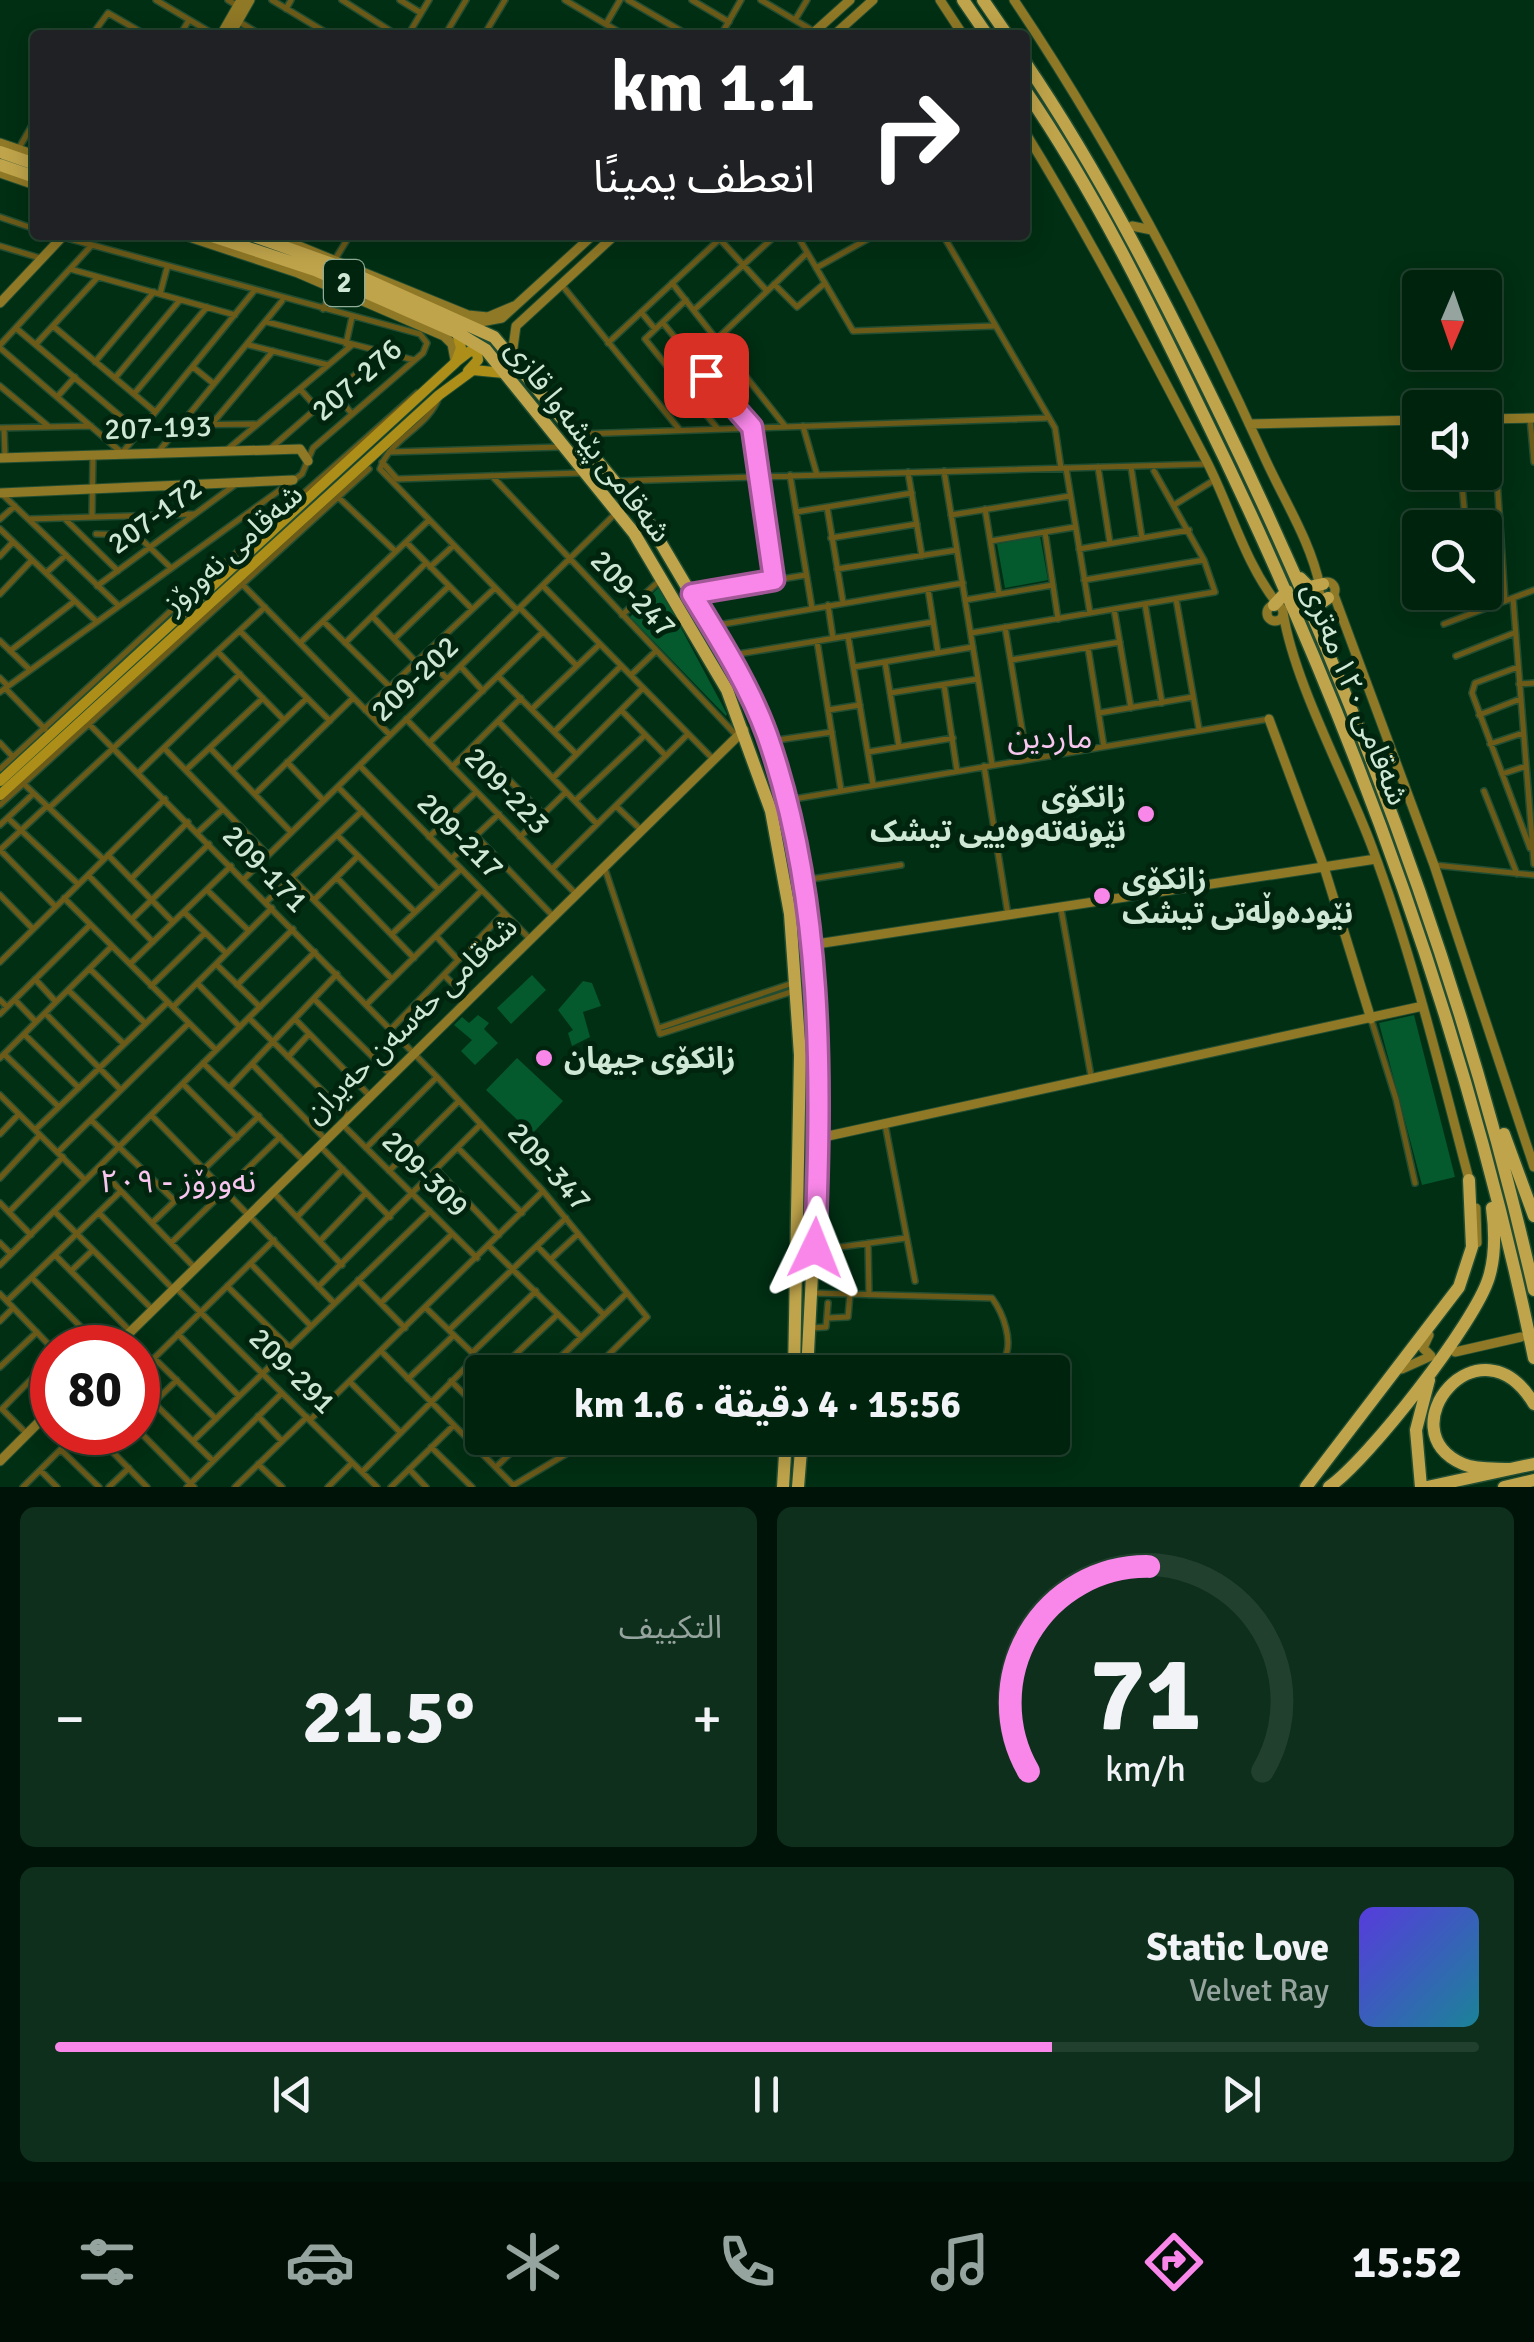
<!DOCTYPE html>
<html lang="ar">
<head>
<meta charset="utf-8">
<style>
	body { margin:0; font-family:Signika,"Noto Sans Arabic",sans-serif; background:#0e2f1c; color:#f1f3f6; direction:rtl; height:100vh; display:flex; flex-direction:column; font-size:38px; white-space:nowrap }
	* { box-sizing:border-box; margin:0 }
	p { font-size:32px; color:#95a49e }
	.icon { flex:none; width:55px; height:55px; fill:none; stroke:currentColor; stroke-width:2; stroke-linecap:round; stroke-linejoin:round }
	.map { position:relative; height:1487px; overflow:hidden; direction:ltr }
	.panel { display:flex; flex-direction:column; gap:20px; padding:20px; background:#001308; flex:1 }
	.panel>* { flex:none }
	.hud { position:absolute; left:30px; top:30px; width:1000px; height:210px; border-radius:10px; box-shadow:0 5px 25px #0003,0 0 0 2px #22402e; direction:rtl; background:#202124; color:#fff; overflow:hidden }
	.needle { width:65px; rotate:182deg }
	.controls { position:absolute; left:1402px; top:270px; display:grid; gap:20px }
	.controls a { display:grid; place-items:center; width:100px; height:100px; border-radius:10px; background:#00230e; box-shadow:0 5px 25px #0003,0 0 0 2px #22402e; font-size:50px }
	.speed { position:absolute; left:30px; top:1325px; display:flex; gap:20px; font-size:50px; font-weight:700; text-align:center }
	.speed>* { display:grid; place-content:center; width:130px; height:130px; border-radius:50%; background:#00230e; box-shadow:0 5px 25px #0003,0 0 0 2px #22402e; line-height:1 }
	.speed .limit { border:15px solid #d22; background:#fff; color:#111 }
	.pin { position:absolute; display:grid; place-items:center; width:85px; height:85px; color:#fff; margin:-42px; border-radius:20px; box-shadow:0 5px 15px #0006 }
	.me { position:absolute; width:110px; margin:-55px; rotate:2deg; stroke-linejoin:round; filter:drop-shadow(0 0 8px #0008) }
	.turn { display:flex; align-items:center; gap:35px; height:210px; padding:0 50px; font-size:45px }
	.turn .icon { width:130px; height:130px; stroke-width:2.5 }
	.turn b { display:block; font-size:70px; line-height:85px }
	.big { font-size:75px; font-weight:700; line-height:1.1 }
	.panel .tile { flex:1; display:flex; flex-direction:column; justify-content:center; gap:15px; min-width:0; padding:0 35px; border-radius:15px; background:#0e2f1c }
	.panel .dial { align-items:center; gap:0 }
	.dial svg { height:260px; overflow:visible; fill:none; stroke:#22402e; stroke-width:7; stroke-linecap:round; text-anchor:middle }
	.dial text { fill:#f1f3f6; stroke:none }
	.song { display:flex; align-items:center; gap:30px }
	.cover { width:120px; height:120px; border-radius:15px; background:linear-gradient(135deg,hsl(250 70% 55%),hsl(190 70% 35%)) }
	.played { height:10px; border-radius:5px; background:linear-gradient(90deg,#f987e9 70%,#22402e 70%) }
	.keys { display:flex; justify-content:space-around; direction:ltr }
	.heat { display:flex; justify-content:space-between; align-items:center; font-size:55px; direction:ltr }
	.panel .tiles { flex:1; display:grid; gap:20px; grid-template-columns:1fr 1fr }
	.tile:last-child { grid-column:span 2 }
	.trip { position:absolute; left:465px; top:1355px; width:605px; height:100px; border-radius:10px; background:#00230e; box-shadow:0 5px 25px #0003,0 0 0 2px #22402e; font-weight:700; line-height:100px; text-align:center; direction:rtl }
	.tabs { display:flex; height:160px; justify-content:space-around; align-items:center; background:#000e06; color:#95a49e }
	.tabs .icon { width:70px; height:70px }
	.tabs .on { color:#f987e9 }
	.tabs b { font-size:45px; color:#f1f3f6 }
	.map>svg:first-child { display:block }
</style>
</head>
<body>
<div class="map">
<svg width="1534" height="1487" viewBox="0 0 1534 1487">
	<rect width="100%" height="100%" fill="#002f13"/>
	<path fill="#04592d" d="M1040,536L1048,580L1005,588L997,544Z
		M659,587L727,714L726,716L630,617Z
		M532,975L546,990L511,1024L497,1008Z
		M583,981L592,983L601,1006L583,1012L590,1037L572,1046L568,1033L573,1030L558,1010Z
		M478,1015L489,1023L484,1029L498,1043L475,1065L461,1051L472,1040L454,1025L462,1017L469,1023Z
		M1414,1015L1455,1177L1422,1185L1379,1023Z
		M517,1058L563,1101L532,1134L486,1090Z"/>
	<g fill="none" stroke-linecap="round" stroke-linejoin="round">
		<g stroke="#214d32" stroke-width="8">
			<path id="street" d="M156,0L215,35
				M228,0L238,6
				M272,0L330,35
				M342,0L397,35
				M400,0L421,13
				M565,0L624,35
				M628,0L688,35
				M692,0L729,22
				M761,0L815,32
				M286,9L291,0
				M795,20L807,0
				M238,21L261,35
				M606,24L620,0
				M92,35L108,13L146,35
				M180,35L189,20
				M408,35L429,0
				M445,35L466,0
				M484,35L505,0
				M721,35L741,0
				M19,148L35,120
				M0,217L35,229
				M716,235L767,291
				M797,235L853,331L994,326
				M943,235L1055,428L1061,468
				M0,246L40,258
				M334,261L350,235
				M816,268L875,235
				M70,269L235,315
				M672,283L785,426
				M561,284L679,429
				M774,284L797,307L825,283
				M160,294L167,268
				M686,300L645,339L717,428
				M323,309L334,288
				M694,310L776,235
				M641,312L655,329
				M267,322L414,360
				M663,323L748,427
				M53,326L154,411
				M17,329L139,432
				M718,338L806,254
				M608,343L724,235
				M36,344L98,277
				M346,344L352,317
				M0,345L91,246
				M249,345L328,365
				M0,348L122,453L254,291
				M95,362L154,292
				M193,367L214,384
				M115,378L180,300
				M0,386L48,426
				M300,389L317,408
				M335,393L352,414
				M134,394L207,307
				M57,397L75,377
				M439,397C428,428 390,438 380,469L517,610
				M1493,418L1505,601
				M1530,418L1534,462
				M181,425L255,424
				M211,425L273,351
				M803,426L817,475
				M752,427L774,580
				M0,428L91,426
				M4,428L5,457
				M579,434L1046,418
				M271,448L380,353
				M228,449L352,345
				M159,451L282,301
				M389,452L561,447
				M382,462L397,479L580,473
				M1098,467L1110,543
				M1131,467L1142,538
				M1066,468L1090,613
				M944,471L992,764
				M908,472L922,556
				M790,475L812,608
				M492,476L737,736
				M617,481L1208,464
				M1,493L118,605
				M338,497L393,549
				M1174,505L1216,479
				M827,507L843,602
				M985,509L999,594
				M796,512L912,493
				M951,515L1070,496
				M92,517L93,455
				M64,518L118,571
				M0,519L15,506
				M29,519L194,514
				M1466,528L1462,485L1496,482
				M0,529L95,620
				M1045,532L1058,619
				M96,534L137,535L170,567
				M831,538L917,524
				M991,541L1075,527
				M406,542L472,609
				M1079,549L1189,530
				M0,556L13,542
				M430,567L453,546
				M837,569L957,550
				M46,573L66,555
				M1084,580L1204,560
				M242,584L390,735
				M97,586L236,484
				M544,587L713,759
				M928,589L938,653
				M695,593L806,575
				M0,594L32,560
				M1513,598L1534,864
				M1176,599L1199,729
				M965,600L1053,585
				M1145,604L1162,703
				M828,605L833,638
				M520,608L577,666
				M1114,609L1131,708
				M622,615L660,580
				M373,617L416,662
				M323,621L390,687
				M1444,624L1534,590
				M712,626L963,583
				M1005,627L1027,759
				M240,631L330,721
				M971,633L1215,592L1204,560L1154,471
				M848,636L873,784
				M394,639L449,586
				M0,641L29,669
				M817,641L841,790
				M300,643L428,521
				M345,643L426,563
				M1088,648L1104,747
				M10,651L75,601
				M218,652L284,720
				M425,655L447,679
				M732,655L933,622
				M1456,656L1514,633
				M1011,660L1120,642
				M885,662L899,747
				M461,667L483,691
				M854,667L973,647
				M1518,667L1475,683L1472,693L1530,848
				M631,675L656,651
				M498,676L576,754
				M0,678L8,686
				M1519,684L1534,683
				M944,685L957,771
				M5,688L45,729
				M0,692L302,474L313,448L423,353L427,343L420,334L55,235
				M890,693L978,679
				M532,709L600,644
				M365,710L494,589
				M621,710L666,756
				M828,710L860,705
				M1099,713L1193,697
				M1479,715L1520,699
				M406,719L575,893
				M86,721L437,1077L543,1191L647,1317L591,1372
				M498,721L597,824
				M554,732L621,666
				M771,741L832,732
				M0,743L13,757
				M429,743L543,632
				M1490,744L1523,733
				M474,745L543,814
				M164,748L268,855
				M210,748L291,832
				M868,752L953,738
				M287,762L323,800
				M360,766L530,939
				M984,766L1008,915
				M452,767L521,698
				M0,769L177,605L417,393
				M186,770L263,698
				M232,771L307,698
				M139,772L240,674
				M1502,774L1526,766
				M553,778L643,688
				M24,784L103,859
				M338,787L439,890
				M1484,791L1517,874
				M255,794L353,698
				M788,800L1269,719
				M575,801L645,735
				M0,805L369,469
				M47,806L0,850L54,905
				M616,806L641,830
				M49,808L265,607
				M10,820L77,883
				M0,825L33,794
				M198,832L223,809
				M337,835L415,912
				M476,836L553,916
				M429,837L476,792
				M520,837L566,792
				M108,855L173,922
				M451,859L499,814
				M1434,865L1534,875
				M552,869L688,734
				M605,869L660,1034L794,991
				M89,876L153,942
				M292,878L392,979
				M337,878L414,958
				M131,879L188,822
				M244,879L616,513
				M805,880L901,865
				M207,890L249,931
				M0,895L33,929
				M64,898L216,1050
				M314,900L358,856
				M266,902L362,811
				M1061,909L1091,1076
				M184,912L226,953
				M132,919L209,844
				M392,934L461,869
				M436,936L458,960
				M0,962L165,799
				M130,964L231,866
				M216,964L260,1007
				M90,969L145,1023
				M444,975L468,999
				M35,979L56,1002
				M197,983L240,1027
				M237,985L293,929
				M151,986L205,933
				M68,990L124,1044
				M314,999L390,1074
				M0,1000L7,1007
				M15,1000L36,1022
				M367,1004L482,890
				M173,1007L272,908
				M45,1013L120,1089
				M0,1014L90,925
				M249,1018L348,1116
				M295,1019L369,1095
				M1371,1019L1396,1099L1415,1183
				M659,1028L793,983
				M391,1029L504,913
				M24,1034L79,1088
				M4,1054L59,1107
				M288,1057L309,1034
				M0,1058L111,947
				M203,1063L303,1160
				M252,1064L325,1139
				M183,1084L237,1138
				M230,1087L337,974
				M0,1095L85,1180
				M151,1115L334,1303
				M91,1120L175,1201
				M341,1123L477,1258
				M885,1124L915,1281
				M35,1130L168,1002
				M0,1134L19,1114
				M321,1147L390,1217
				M366,1148L437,1077
				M458,1148L522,1213
				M58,1152L189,1023
				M99,1168L195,1268
				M204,1169L259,1116
				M436,1169L499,1235
				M389,1171L459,1101
				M0,1178L40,1135
				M272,1191L342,1265
				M0,1203L31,1235
				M54,1211L152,1309
				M9,1212L63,1157
				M99,1213L173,1289
				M297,1217L343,1169
				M152,1223L206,1171
				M320,1241L366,1193
				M816,1242L833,1248L906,1238
				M0,1243L11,1254
				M171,1243L280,1137
				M868,1243L869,1295
				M489,1246L581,1337
				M537,1246L604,1315
				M55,1255L130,1331
				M551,1259L578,1234
				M251,1264L311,1326
				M0,1265L315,952
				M71,1271L93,1250
				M32,1278L102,1348
				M358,1280L405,1328
				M227,1286L289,1347
				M318,1287L481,1124
				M177,1289L377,1487
				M813,1293L992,1298C1003,1313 1014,1342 1004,1359
				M0,1294L52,1348
				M7,1301L121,1191
				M381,1303L452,1234
				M426,1308L492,1372
				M827,1318L848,1317L850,1294
				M0,1321L13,1308
				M811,1328L826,1327L828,1303
				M449,1330L566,1218
				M178,1334L239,1396
				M381,1351L514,1486
				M472,1353L536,1291
				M154,1358L216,1419
				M559,1359L573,1372
				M0,1367L37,1332
				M497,1372L558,1314
				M545,1372L627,1293
				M138,1374L274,1240
				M408,1379L453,1336
				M451,1381L482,1412
				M350,1382L400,1432
				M154,1403L213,1461
				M2,1409L52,1358
				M2,1409L26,1433
				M258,1416L282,1441
				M138,1418L177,1380
				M310,1420L543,1191
				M138,1430L194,1487
				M93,1432L147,1487
				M193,1441L430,1211
				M107,1447L122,1432
				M431,1447L472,1487
				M62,1451L99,1487
				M258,1464L282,1487
				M496,1467L526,1438
				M409,1469L426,1487
				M40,1470L57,1487
				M362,1472L476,1357
				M514,1485L593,1438
				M23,1487L78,1432
				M109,1487L129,1468
				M187,1487L282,1393
				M235,1487L307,1417
				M328,1487L352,1463
				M391,1487L454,1425"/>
		</g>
		<g stroke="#214d32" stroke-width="11">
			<path id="secondary" d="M940,0L963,35
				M1014,0C1110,143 1192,297 1263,454C1282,497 1311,541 1320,587
				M221,35L241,0
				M230,35L250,0
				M811,35L850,0
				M834,35L873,0
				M1025,132C1091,239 1149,351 1207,462C1231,509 1245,564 1279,606
				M0,143L35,155
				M0,173L35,185
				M1132,226L1152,230
				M183,235L298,273L444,336L452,344L455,360
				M272,235L468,315L488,317L514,306
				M0,303L64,235
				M470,324L502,318L593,235
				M512,355L516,326L615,235
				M1485,419L1534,418
				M1249,424L1420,420
				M0,458L300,449L308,461
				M0,493L293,480
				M1319 590a8 8 0 1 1 16 0a8 8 0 1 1-16 0Z
				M1334,595L1434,865L1534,1167
				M1267 613a8 8 0 1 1 16 0a8 8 0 1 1-16 0Z
				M1283,612C1294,683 1346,777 1372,847C1413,957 1440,1070 1470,1183
				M1269,719L1324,867L1371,1019
				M810,945L1376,859
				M819,1138L1423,1006
				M1476,1208L1477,1243
				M114,1348L744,730
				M1455,1352L1521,1337
				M1402,1369L1431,1356L1423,1348L1429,1335
				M0,1461L52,1409"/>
		</g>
		<g stroke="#214d32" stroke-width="12">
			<path id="primary" d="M457,361L470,351L477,352L478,360L468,371
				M0,781L456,362L461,348L457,333
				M0,795L439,395L473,370L504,373"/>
		</g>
		<g stroke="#214d32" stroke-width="15">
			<path id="highway" d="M963,0L987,35
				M983,0L1007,35
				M1025,62C1101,174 1163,297 1222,418C1358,697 1465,987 1534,1290
				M1025,90C1095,192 1149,303 1203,414C1351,715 1466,1029 1534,1358
				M0,152L35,164
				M0,165L35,177
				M209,235L315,270L456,332L486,350L634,533L727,690L771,811L790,914L800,1055L794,1372
				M251,235L332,264L494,337L649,523L740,677L766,733L787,800L807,903L819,1138L807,1372
				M1300,578L1309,587L1323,584
				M1274,605L1287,591
				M1315,619L1318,605L1328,598
				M1504,1134L1534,1216
				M1510,1469C1495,1468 1477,1470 1463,1464C1385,1430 1480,1313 1534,1404
				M783,1487L786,1438
				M798,1487L802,1438
				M1306,1487L1459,1287L1472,1247L1469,1180
				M1329,1487C1368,1460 1476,1322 1489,1277C1496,1254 1495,1231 1492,1208
				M1421,1487L1416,1430L1429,1380
				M1427,1487L1534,1464
				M1504,1487L1534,1480"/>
		</g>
		<use href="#street" stroke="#6c5a19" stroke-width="5"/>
		<use href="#secondary" stroke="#8f7826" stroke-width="9"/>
		<use href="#primary" stroke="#ad8e18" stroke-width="10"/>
		<use href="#highway" stroke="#bfa44b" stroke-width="12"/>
	</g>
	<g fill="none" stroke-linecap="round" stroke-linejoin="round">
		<g stroke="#a25897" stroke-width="25">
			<path id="route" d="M706,375L752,427L774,580L692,594C719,638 749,685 767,735C824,897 822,1078 815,1248"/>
		</g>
		<use href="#route" stroke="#f987e9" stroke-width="18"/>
	</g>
	<g fill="#f987e9" stroke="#01240e" stroke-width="4">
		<circle cx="1146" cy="814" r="10"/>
		<circle cx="1102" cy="896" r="10"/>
		<circle cx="544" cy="1058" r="10"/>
	</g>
	<g text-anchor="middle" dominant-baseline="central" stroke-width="10" stroke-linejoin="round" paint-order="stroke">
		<rect fill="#01240e" stroke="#91ad99" stroke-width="2.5" x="324" y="260" width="40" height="46" rx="8"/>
		<g font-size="28" font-weight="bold" fill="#cfe8d5">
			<text x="344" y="283">2</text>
		</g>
		<g font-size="30" fill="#cfe8d5" stroke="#01240e">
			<text transform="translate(357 380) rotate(-41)">207-276</text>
			<text transform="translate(158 428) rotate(-2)">207-193</text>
			<text transform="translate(588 441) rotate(52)">شەقامی پێشەوا قازی</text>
			<text transform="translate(155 516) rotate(-36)">207-172</text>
			<text transform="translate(233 549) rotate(-42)">شەقامی نەورۆز</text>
			<text transform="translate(633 594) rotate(46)">209-247</text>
			<text transform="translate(415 679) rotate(-44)">209-202</text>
			<text transform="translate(1355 694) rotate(68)">شەقامی ١٢٠ مەتری</text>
			<text transform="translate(507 791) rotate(46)">209-223</text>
			<text transform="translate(460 836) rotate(45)">209-217</text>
			<text transform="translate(265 869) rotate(46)">209-171</text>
			<text transform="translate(411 1020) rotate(-44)">شەقامی حەسەن حەیران</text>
			<text transform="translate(549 1167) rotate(48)">209-347</text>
			<text transform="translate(425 1174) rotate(45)">209-309</text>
			<text transform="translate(292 1371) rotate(45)">209-291</text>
		</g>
		<g font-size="30" font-weight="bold" fill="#cfe8d5" stroke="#01240e" text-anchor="start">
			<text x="1126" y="797" text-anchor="end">زانکۆی<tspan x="1126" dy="34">نێونەتەوەییی تیشک</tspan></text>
			<text x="1122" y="879">زانکۆی<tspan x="1122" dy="34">نێودەوڵەتی تیشک</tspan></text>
			<text x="564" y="1058">زانکۆی جیھان</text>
		</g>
		<g font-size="32" fill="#f9c6f0" stroke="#01240e">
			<text x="1050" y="737">ماردین</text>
			<text x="178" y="1181">نەورۆز - ٢٠٩</text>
		</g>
	</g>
</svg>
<div class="controls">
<a><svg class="needle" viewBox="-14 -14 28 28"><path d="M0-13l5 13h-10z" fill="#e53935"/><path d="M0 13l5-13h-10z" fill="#95a49e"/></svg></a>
<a><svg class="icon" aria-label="sound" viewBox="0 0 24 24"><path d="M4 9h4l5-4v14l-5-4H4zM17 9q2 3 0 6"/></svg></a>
<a><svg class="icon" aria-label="search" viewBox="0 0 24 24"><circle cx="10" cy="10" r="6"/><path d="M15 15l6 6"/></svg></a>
</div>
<div class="speed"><div class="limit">80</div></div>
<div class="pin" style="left:706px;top:375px;background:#d93025"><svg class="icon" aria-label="arrive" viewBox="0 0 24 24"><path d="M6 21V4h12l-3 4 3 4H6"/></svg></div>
<svg class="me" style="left:815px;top:1248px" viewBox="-20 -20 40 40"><path d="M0-17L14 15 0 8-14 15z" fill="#f987e9" stroke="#fff" stroke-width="4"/></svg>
<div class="trip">15:56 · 4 دقيقة · 1.6 km</div>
<div class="hud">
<div class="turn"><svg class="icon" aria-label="right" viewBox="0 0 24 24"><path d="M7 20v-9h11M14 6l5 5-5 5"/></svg><div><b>1.1 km</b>انعطف يمينًا</div></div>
</div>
</div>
<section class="panel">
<div class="tiles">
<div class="tile dial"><svg viewBox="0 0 100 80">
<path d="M14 69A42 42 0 1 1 86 69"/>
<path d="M14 69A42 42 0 0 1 51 6" stroke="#f987e9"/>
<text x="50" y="56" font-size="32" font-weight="700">71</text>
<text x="50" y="72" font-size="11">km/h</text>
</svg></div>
<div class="tile"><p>التكييف</p>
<div class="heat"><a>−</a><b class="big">21.5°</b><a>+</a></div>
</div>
<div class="tile">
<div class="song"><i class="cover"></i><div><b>Static Love</b><p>Velvet Ray</p></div></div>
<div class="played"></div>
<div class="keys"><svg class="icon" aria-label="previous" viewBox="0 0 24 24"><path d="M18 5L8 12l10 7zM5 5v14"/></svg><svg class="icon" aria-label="pause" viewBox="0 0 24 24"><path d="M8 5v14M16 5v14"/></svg><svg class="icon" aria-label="next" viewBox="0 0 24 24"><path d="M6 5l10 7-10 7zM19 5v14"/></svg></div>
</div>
</div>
</section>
<nav class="tabs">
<b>15:52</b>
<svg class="icon on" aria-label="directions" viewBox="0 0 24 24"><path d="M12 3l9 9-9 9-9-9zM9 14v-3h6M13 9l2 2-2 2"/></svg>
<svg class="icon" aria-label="music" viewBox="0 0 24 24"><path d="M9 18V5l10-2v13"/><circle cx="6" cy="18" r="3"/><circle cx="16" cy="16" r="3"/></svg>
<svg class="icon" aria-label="phone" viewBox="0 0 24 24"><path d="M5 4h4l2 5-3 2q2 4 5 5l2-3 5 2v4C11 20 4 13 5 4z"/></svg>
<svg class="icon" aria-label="climate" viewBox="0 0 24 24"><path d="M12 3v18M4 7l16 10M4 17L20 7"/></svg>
<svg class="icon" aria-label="car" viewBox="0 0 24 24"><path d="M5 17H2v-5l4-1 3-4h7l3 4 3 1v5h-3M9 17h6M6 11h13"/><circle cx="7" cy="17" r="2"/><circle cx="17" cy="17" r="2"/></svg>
<svg class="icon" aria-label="filters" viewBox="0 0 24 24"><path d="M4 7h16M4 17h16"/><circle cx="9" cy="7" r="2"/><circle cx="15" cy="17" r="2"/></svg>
</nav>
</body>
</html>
